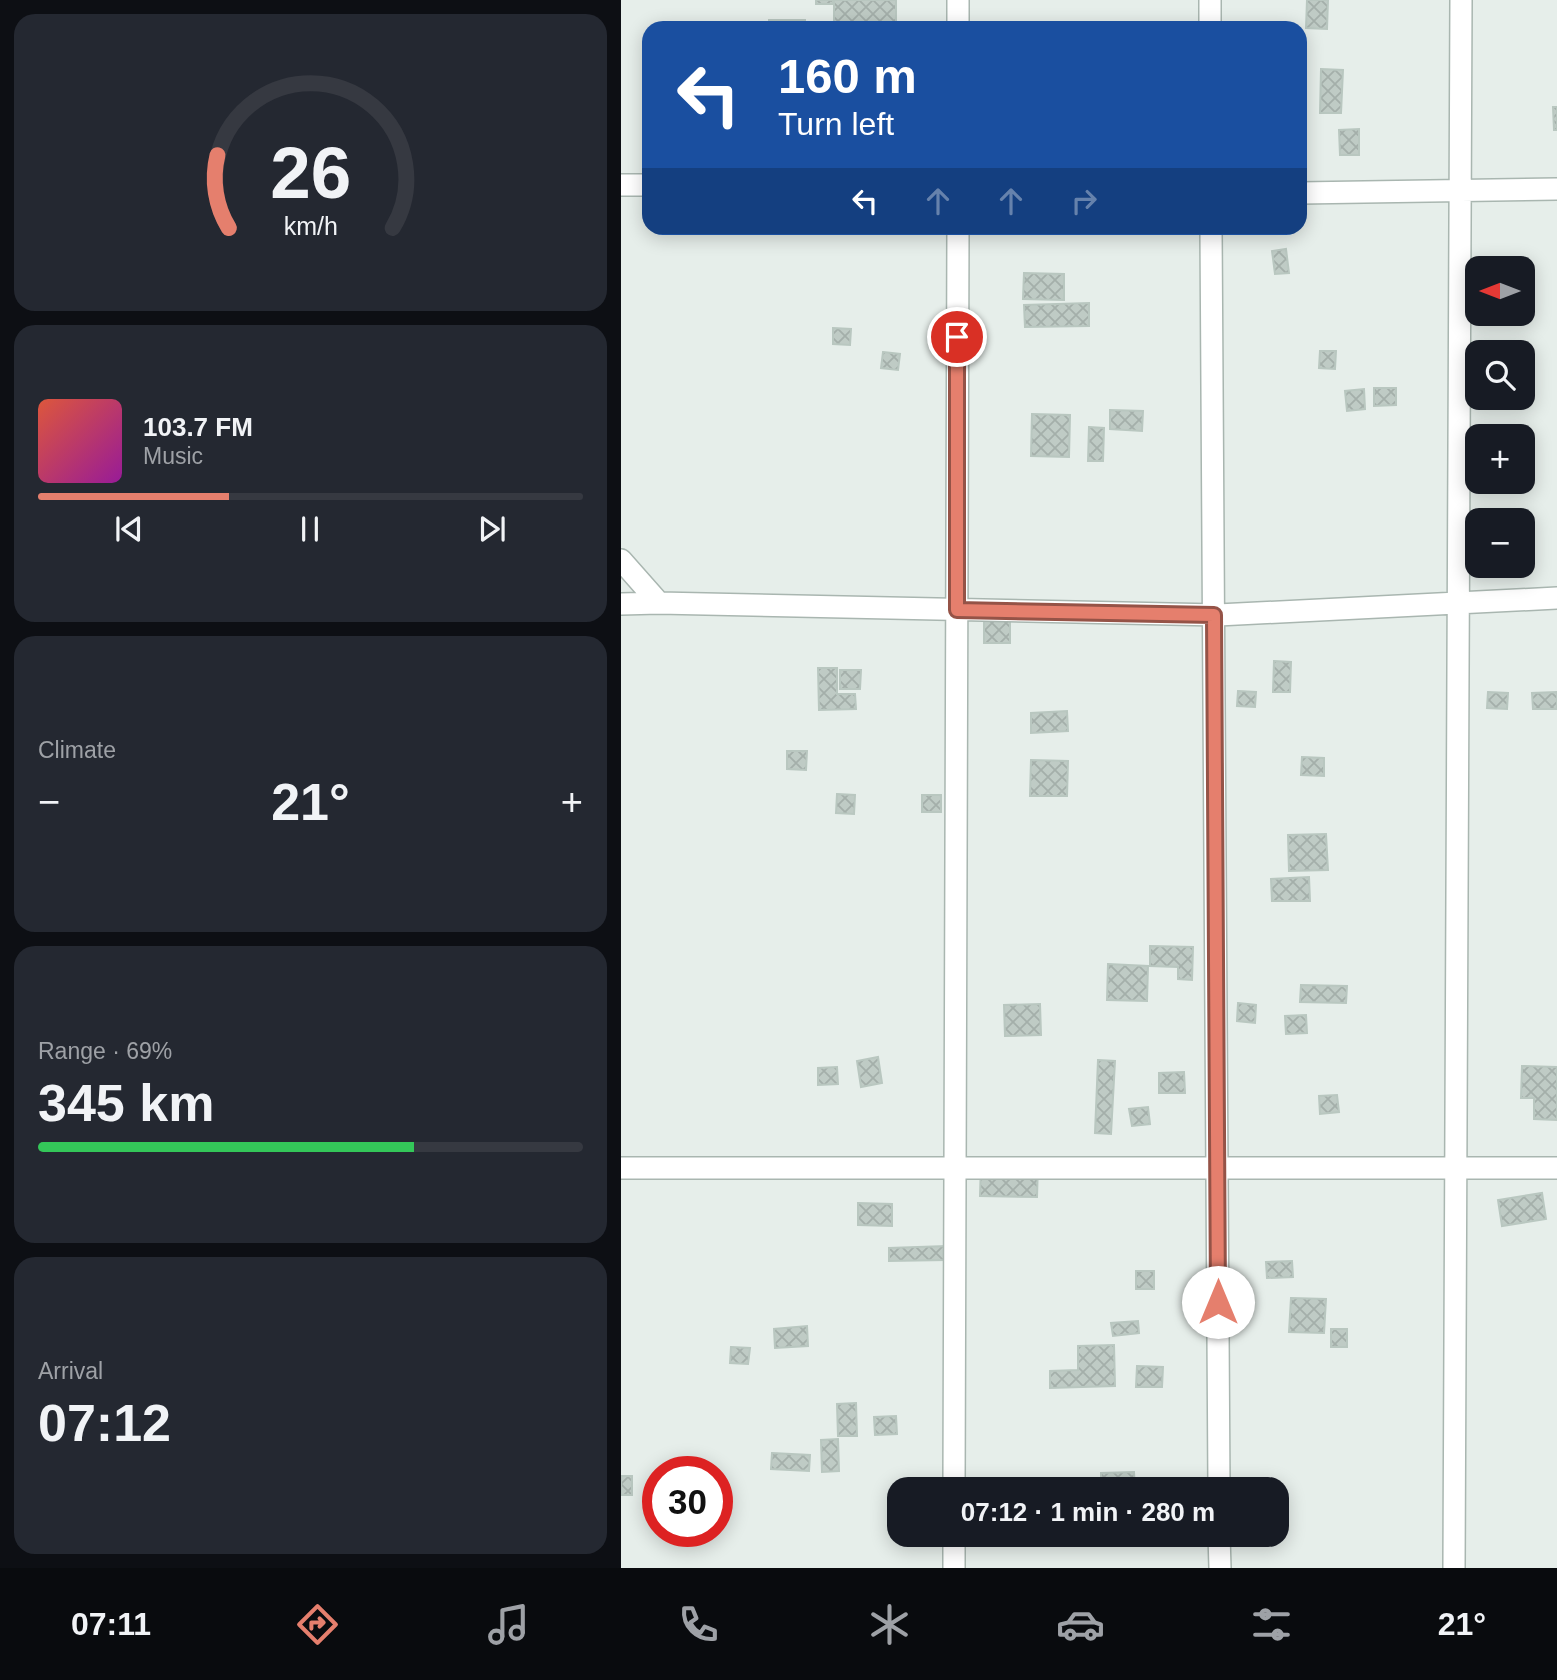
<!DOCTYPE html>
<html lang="en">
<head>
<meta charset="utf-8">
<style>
	body { margin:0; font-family:Helvetica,sans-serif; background:#242831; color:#f1f3f6; height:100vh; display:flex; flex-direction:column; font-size:26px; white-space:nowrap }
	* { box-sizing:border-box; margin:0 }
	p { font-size:23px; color:#9ea1a6 }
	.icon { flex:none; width:38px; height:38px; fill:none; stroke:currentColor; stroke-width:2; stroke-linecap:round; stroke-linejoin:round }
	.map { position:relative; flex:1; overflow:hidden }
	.drawer { display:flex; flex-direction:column; gap:14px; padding:14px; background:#0d0f14; width:621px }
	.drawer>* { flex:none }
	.hud { position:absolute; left:21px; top:21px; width:665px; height:214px; border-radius:21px; box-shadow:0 4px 18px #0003; background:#1a4fa0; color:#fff; overflow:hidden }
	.needle { width:46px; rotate:270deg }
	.tools { position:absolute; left:844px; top:256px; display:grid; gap:14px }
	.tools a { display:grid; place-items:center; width:70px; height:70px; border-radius:14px; background:#171b24; box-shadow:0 4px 18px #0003; font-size:35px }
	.speed { position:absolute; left:21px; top:1456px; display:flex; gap:14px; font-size:35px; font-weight:700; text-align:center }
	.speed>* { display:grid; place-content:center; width:91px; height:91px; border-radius:50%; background:#171b24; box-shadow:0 4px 18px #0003; line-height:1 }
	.speed .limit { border:10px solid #d22; background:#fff; color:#111 }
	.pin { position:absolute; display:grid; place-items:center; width:60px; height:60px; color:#fff; margin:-30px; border:4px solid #fff; border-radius:50%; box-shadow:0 2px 7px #0007 }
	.me { position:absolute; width:77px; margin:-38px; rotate:0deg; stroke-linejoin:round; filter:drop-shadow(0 0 5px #0008) }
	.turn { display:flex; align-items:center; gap:24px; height:147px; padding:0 21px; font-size:32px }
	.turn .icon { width:91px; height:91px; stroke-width:2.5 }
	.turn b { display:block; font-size:49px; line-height:60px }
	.lanes { display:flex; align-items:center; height:66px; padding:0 21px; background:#0003; justify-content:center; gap:35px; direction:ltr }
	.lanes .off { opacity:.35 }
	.big { font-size:52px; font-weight:700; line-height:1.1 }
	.drawer .tile { flex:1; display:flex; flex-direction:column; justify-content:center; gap:10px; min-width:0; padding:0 24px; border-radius:21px; background:#242831 }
	.drawer .dial { align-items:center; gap:0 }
	.dial svg { height:182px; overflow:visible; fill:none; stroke:#363941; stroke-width:7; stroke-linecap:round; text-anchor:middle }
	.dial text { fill:#f1f3f6; stroke:none }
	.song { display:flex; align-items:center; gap:21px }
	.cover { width:84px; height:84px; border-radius:10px; background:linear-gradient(135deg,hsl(10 70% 55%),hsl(300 70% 35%)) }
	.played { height:7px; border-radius:4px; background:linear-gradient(90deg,#e57f6d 35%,#363941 35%) }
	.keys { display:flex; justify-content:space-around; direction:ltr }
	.heat { display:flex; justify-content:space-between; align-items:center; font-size:38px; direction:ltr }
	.charge { height:10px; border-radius:5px; background:linear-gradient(90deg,#34c759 69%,#363941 0) }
	.trip { position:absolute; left:266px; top:1477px; width:402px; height:70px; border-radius:21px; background:#171b24; box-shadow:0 4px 18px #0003; font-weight:700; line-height:70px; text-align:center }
	.tabs { display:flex; height:112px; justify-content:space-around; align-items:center; background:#090b0e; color:#9ea1a6 }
	.tabs .icon { width:49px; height:49px }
	.tabs .active { color:#e57f6d }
	.tabs b { font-size:32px; color:#f1f3f6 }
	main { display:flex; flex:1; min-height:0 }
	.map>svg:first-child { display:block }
</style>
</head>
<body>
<main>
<section class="drawer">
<div class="tile dial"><svg viewBox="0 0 100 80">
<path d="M14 69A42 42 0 1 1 86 69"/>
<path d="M14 69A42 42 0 0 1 9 37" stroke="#e57f6d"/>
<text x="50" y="56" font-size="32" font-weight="700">26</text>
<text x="50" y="72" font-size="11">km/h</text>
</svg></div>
<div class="tile">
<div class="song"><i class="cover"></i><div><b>103.7 FM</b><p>Music</p></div></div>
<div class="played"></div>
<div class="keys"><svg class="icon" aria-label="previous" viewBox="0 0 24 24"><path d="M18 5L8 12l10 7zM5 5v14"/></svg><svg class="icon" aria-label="pause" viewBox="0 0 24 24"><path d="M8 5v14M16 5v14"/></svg><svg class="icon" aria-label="next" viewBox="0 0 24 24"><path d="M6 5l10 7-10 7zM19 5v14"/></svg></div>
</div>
<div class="tile"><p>Climate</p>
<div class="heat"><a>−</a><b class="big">21°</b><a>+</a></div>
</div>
<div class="tile"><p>Range · 69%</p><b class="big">345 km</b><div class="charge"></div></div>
<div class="tile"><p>Arrival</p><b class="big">07:12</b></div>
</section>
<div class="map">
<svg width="936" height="1568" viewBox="0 0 936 1568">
	<defs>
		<pattern id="building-cross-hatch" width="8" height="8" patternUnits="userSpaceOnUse" patternTransform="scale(1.75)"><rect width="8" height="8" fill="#bfcbc5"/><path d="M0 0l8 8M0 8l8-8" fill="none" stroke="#a4afaa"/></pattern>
	</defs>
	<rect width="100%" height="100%" fill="#e6eeea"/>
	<path fill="url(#building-cross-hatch)" stroke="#b9c7c0" stroke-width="2" d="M195,0H212V4H195Z
		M213,0H275V28H213Z
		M686,0H707L706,29L685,28Z
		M148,20H184V28H148Z
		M700,69L722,70L720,113H699Z
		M932,107H936V130H933Z
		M738,129V155H719L718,130Z
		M665,249L668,273L654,274L651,251Z
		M403,273L443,274V300L402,299Z
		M468,303V326L404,327L403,305Z
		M212,328L230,329L229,345L212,344Z
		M699,351H715L714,369L698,368Z
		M262,352L279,354L277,370L260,368Z
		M753,388H775V405L753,406Z
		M743,389L744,409L726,411L724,391Z
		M489,410L522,411L521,431L489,429Z
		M411,414L449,415L448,457L410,456Z
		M468,427L483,428L482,461H467Z
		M363,621H389V643H363Z
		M653,661L670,662L669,692H652Z
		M197,668H216V694H234L235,709L198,710Z
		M219,670H240L239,689H219Z
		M617,691L635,692L634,707L616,706Z
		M867,692L887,693L886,709L866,708Z
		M936,692V709H912L911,693Z
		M446,711L447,731L410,733V713Z
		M166,751H186L185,770L166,769Z
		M681,757L703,758V776L680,775Z
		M410,760L447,761L446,796H409Z
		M216,794L234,795L233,814L215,813Z
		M301,795H320V812H301Z
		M705,834L707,870L668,871L667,835Z
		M688,877L689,901H651L650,879Z
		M529,946L572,947L571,980L557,979V967L529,966Z
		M487,964L527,966L526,1001L486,1000Z
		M680,985L726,986L725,1003L679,1002Z
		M617,1003L635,1005L634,1023L616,1021Z
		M419,1004L420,1035L384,1036L383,1005Z
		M685,1015L686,1033L665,1034L664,1016Z
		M257,1057L261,1083L240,1087L236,1061Z
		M477,1060L494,1061L490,1134L474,1133Z
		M901,1066L936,1067V1120L913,1119V1098H900Z
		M216,1067L217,1084L197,1085V1068Z
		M563,1072L564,1093H538V1073Z
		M716,1095L718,1112L699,1114L698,1096Z
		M527,1107L529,1124L511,1126L508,1109Z
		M360,1162L417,1164L416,1197L359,1196Z
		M921,1193L925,1219L881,1226L877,1200Z
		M237,1203L271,1204V1226L237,1225Z
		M325,1246V1260L268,1261V1248Z
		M671,1261L672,1277L646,1278L645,1262Z
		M515,1271H533V1289H515Z
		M670,1298L705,1299L703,1333L668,1332Z
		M517,1321L518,1333L492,1336L490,1323Z
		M186,1326L187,1346L154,1348L153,1329Z
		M710,1329H726V1347H710Z
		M493,1345L494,1386L429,1388V1371L457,1370V1346Z
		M110,1347L129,1348L127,1364L109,1363Z
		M516,1366L542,1367L541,1387H515Z
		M235,1403L236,1436H217L216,1404Z
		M275,1416L276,1434L254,1435L253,1417Z
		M217,1439L218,1471L201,1472L200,1440Z
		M151,1453L189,1455L188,1471L150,1469Z
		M513,1472L514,1489H480V1473Z
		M0,1476H11V1495H0Z"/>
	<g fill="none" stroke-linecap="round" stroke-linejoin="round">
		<g stroke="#a9b6b0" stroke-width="24">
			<path id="street" d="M589,0V28
				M337,28V0
				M0,185H28
				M679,193L936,189
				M590,228L598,1489
				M0,560L38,603L597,615L936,598
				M0,604L38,603
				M0,1168H936
				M333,1489L337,228
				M598,1535L599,1568
				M333,1568V1535
				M833,1568L840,0"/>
		</g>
		<use href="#street" stroke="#fff" stroke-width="21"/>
	</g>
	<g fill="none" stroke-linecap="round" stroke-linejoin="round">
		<g stroke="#955347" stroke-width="18">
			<path id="route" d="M336,337V610L593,615L597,1302"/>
		</g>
		<use href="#route" stroke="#e57f6d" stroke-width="12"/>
	</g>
</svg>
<div class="tools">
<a><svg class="needle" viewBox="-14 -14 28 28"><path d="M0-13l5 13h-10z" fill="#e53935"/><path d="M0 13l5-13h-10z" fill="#9ea1a6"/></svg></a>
<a><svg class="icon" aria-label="search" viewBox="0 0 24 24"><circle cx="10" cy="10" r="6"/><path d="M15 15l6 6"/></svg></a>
<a>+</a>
<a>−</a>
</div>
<div class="speed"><div class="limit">30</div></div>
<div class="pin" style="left:336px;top:337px;background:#d93025"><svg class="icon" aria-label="arrive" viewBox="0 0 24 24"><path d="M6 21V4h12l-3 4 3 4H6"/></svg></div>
<svg class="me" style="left:597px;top:1302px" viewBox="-20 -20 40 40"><circle r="19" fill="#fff"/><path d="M0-13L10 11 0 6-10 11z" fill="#e57f6d"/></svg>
<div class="trip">07:12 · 1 min · 280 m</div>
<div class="hud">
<div class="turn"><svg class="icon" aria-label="left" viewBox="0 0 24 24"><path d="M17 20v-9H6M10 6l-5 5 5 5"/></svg><div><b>160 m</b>Turn left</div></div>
<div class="lanes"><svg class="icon" aria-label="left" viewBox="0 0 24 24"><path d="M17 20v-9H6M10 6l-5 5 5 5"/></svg><svg class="icon off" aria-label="ahead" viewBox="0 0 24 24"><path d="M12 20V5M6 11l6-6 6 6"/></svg><svg class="icon off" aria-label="ahead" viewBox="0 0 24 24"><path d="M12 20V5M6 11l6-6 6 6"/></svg><svg class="icon off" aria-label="right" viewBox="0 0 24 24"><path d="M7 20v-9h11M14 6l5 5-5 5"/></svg></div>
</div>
</div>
</main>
<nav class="tabs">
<b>07:11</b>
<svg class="icon active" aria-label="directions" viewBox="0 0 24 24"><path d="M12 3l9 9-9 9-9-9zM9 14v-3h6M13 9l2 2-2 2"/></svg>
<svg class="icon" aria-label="music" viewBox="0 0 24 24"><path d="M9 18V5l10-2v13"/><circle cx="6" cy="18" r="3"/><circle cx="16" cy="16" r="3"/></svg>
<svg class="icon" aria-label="phone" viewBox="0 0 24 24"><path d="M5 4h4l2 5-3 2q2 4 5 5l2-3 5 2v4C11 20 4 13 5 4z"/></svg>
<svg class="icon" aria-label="climate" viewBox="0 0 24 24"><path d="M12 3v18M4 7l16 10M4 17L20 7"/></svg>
<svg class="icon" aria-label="car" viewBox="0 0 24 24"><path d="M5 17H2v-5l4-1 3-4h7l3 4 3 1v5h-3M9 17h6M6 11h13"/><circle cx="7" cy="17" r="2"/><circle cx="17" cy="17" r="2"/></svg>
<svg class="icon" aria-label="filters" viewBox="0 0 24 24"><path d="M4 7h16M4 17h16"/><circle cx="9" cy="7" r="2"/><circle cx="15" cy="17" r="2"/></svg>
<b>21°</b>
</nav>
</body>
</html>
